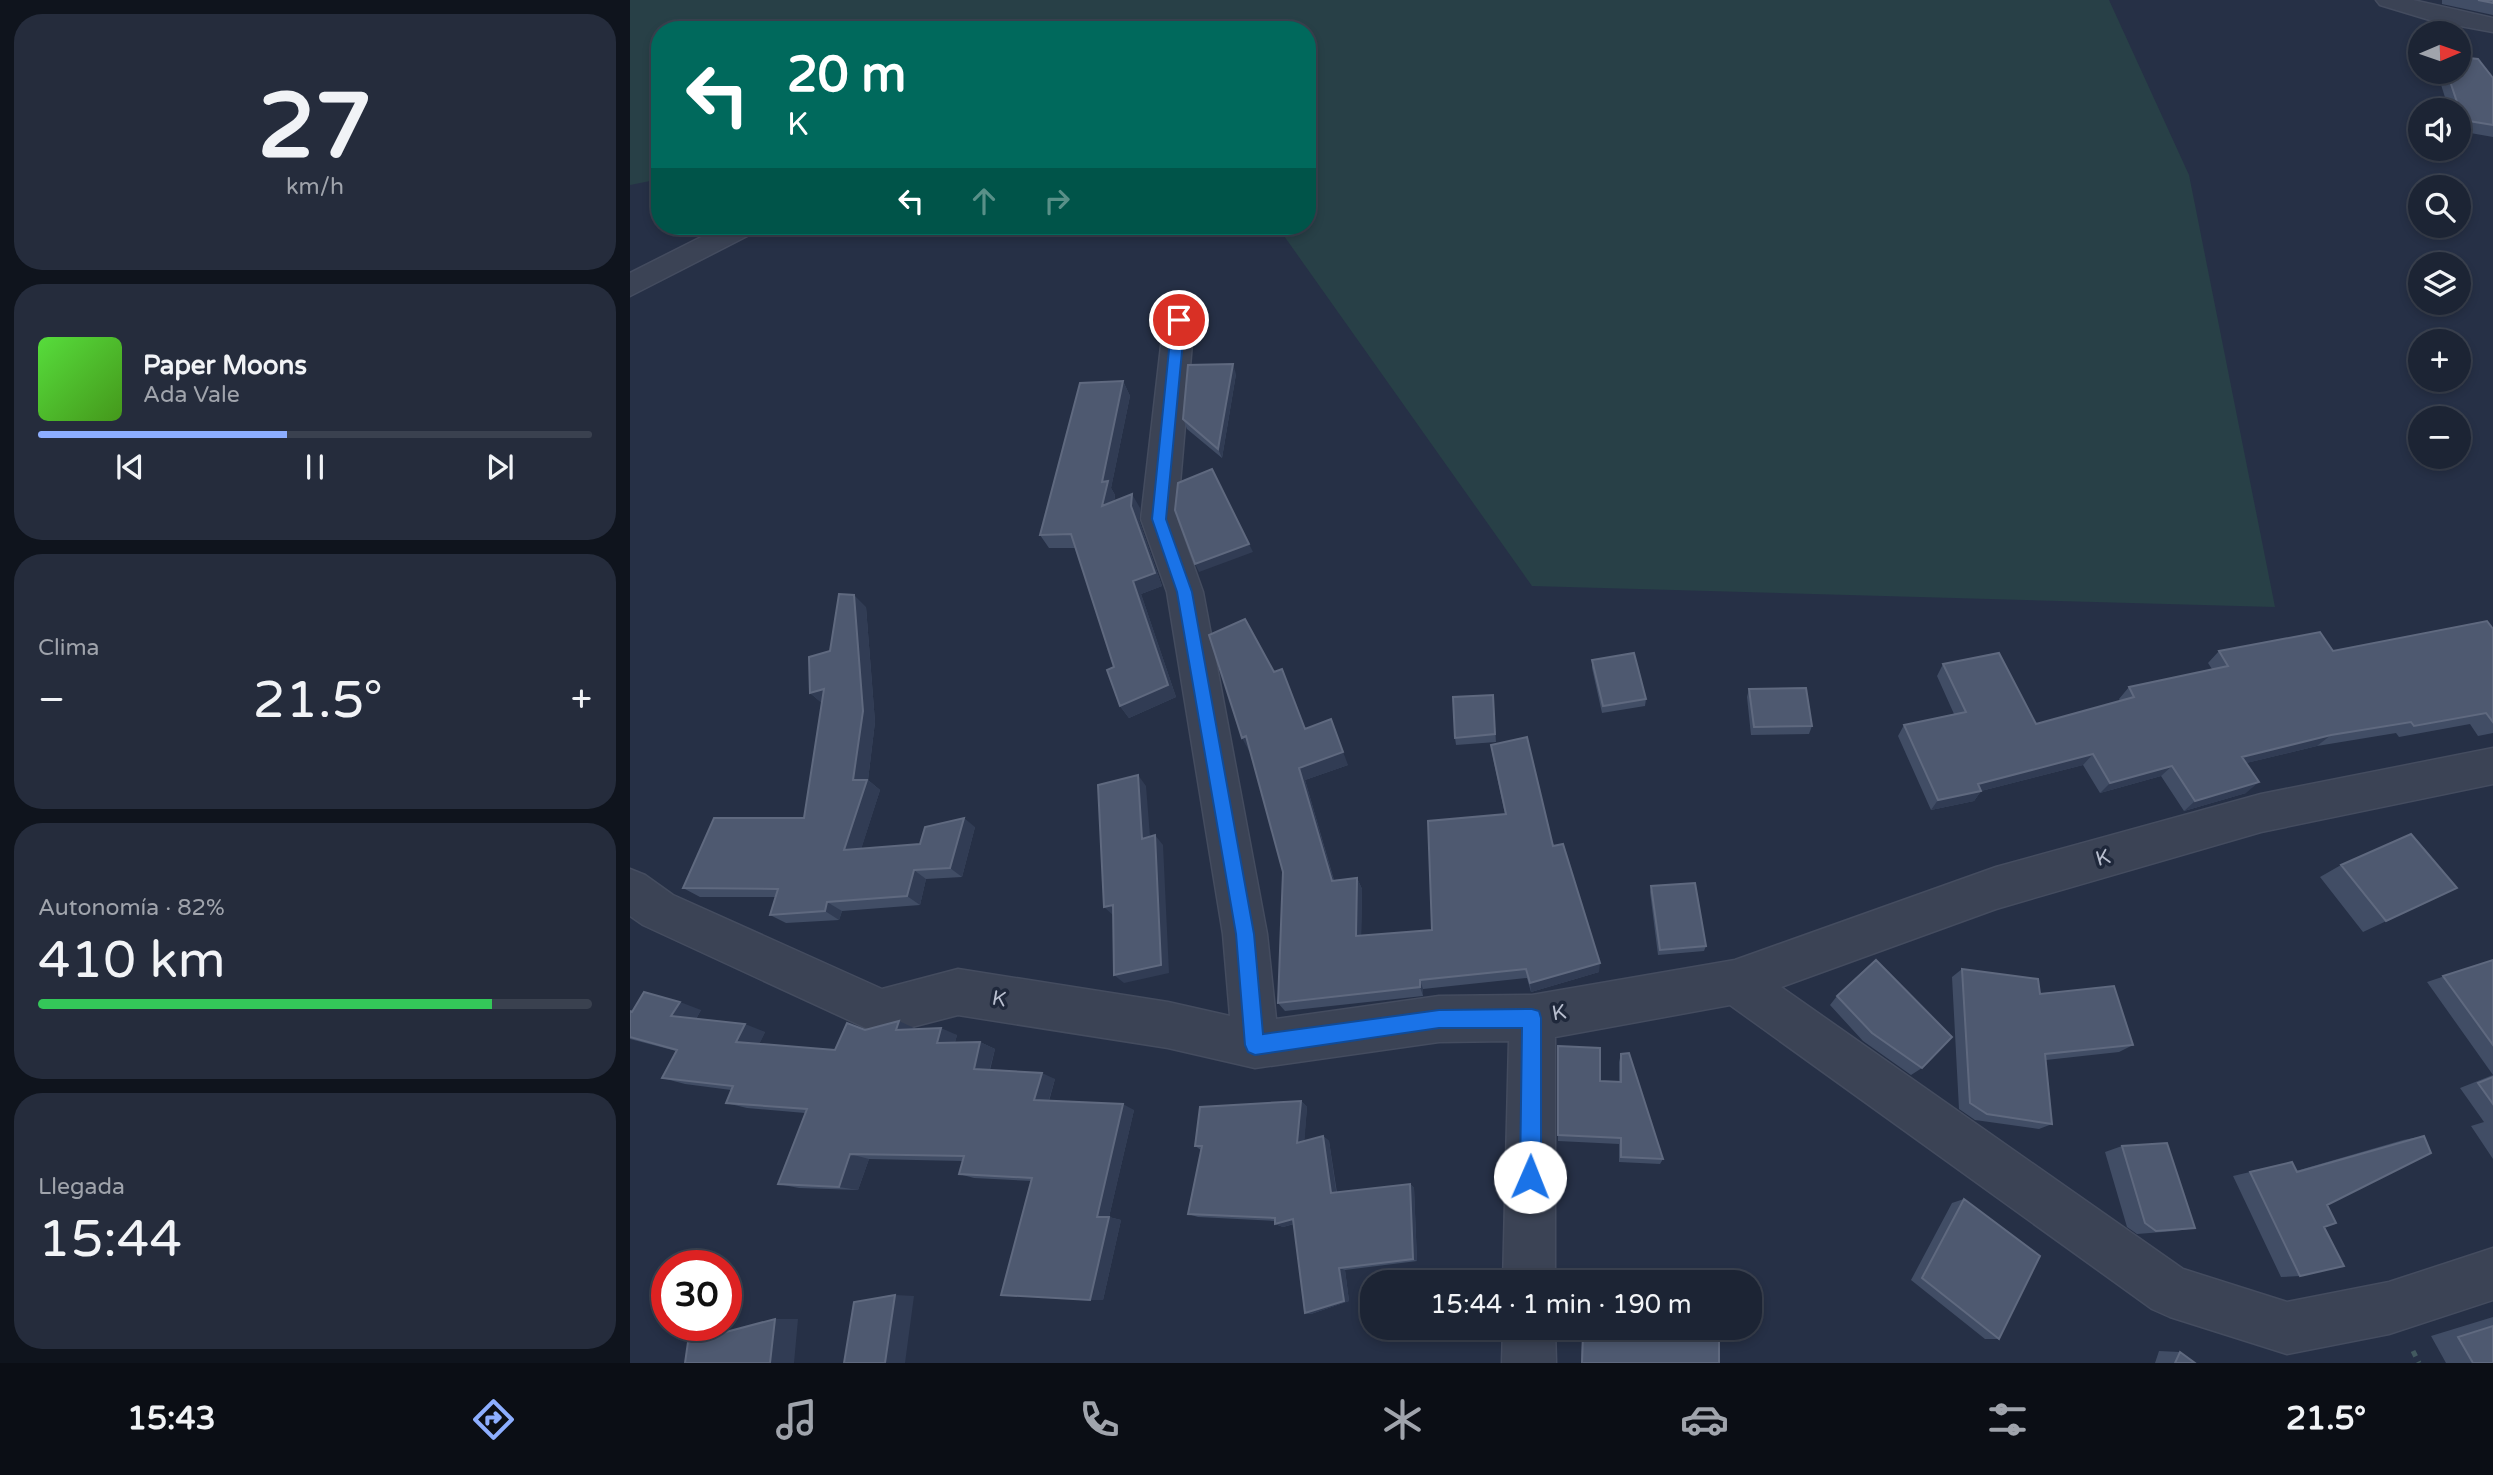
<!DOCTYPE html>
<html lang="es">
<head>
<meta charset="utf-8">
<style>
	body { margin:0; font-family:"Varela Round",sans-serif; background:#252c3c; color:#f1f3f6; height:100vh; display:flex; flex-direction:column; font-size:26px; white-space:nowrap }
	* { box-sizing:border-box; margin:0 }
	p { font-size:23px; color:#a0a4ac }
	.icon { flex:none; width:38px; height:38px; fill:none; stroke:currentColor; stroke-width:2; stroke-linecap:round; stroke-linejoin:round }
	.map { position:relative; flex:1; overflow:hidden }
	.sheet { display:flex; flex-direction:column; gap:14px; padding:14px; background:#0f141d; width:630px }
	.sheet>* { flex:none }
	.top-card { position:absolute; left:21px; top:21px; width:665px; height:214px; border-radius:28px; box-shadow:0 4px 10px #0003,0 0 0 2px #3a414f; background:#00695c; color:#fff; overflow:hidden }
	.needle { width:46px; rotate:88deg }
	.controls { position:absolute; left:1778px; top:21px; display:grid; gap:14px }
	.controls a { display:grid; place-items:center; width:63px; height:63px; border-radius:50%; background:#1c2434; box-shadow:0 4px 10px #0003,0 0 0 2px #3a414f; font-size:35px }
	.speed { position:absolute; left:21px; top:1250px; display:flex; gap:14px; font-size:35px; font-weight:700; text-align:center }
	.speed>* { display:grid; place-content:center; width:91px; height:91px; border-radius:50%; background:#1c2434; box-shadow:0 4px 10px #0003,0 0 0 2px #3a414f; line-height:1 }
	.speed .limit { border:10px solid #d22; background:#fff; color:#111 }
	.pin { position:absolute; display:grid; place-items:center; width:60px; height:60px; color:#fff; margin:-30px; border:4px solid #fff; border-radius:50%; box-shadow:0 2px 7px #0007 }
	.me { position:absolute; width:77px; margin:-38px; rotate:1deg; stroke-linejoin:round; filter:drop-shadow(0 0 5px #0008) }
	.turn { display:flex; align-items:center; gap:24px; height:147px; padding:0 21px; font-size:32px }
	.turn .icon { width:91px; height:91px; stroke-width:2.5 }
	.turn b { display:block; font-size:49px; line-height:60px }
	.lanes { display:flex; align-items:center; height:66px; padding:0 21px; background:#0003; justify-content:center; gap:35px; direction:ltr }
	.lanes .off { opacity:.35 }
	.big { font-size:52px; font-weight:600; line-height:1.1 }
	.sheet .card { flex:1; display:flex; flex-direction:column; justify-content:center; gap:10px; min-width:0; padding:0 24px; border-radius:28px; background:#252c3c }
	.sheet .dial { align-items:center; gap:0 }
	.dial b { font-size:91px; line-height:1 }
	.song { display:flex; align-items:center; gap:21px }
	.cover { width:84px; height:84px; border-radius:10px; background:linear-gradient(135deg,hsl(110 70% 55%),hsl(100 70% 35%)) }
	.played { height:7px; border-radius:4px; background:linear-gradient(90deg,#8daeff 45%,#3a414f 45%) }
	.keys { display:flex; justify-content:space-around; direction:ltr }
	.heat { display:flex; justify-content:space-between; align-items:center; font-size:38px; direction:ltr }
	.charge { height:10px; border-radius:5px; background:linear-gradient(90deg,#34c759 82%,#3a414f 0) }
	.trip { position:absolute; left:730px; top:1270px; width:402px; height:70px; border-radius:28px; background:#1c2434; box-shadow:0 4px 10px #0003,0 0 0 2px #3a414f; font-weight:600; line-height:70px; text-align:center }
	.menu { display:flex; height:112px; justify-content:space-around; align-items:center; background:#0b0e15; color:#a0a4ac }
	.menu .icon { width:49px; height:49px }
	.menu .on { color:#8daeff }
	.menu b { font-size:32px; color:#f1f3f6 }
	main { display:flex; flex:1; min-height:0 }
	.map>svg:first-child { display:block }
</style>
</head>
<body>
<main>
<section class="sheet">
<div class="card dial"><b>27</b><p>km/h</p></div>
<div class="card">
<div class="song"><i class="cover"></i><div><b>Paper Moons</b><p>Ada Vale</p></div></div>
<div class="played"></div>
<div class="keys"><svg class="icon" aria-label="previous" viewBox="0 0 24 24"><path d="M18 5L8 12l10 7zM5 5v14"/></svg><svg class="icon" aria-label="pause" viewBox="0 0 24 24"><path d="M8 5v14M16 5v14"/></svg><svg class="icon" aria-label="next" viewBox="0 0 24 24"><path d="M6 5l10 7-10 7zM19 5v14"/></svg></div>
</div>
<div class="card"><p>Clima</p>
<div class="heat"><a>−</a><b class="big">21.5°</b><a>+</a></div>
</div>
<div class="card"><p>Autonomía · 82%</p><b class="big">410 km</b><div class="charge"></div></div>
<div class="card"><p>Llegada</p><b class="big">15:44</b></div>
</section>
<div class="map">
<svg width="1863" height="1363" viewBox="0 0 1863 1363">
	<rect width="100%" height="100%" fill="#263046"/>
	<path fill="#284047" d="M0,0H1479L1559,175L1645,607L902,586L647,226H677V30H30V179L0,185Z"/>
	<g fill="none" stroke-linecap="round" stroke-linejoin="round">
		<g stroke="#444c5f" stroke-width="3">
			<path id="minor" d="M1746,0H1783L1863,18V32L1803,21L1750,5Z
				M93,226H129L125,232L0,296V273Z
				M549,309L560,313L564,320L547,519L573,592L637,934L646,1019L809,996L902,995L1105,960L1366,867L1631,794L1863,748V784L1631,832L1366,909L1151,987L1553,1269L1657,1302L1759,1282L1863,1248V1300L1759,1334L1657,1354L1540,1317L1522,1309L1100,1005L925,1037V1283H873L879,1041L809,1042L625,1068L538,1048L328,1015L251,1035L13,925L0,916V869L15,875L43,895L252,989L328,969L538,1002L600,1016L593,934L537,592L511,519L534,320L538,313Z
				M873,1328H925L926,1363H872Z"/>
		</g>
		<path stroke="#42595f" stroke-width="5" stroke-dasharray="6 6" stroke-linecap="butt" d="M1783,1351L1789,1363"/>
		<use href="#minor" fill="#3b4355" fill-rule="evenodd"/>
	</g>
	<path fill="#414d65" d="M1812,0H1863V15L1812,4Z
		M1807,72H1829L1863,78V137L1829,131V110H1819Z
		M606,374L592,458L557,429L553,419Z
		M493,381L500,396L481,488L485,495L484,502L510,508L509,520L532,586L511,594L546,697L499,718L490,706L484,667L446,548H419L410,535Z
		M236,607L245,722L238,780L250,790L231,849L290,844L345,827L332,877L296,879L290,905L212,911L209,920L156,923L140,915L146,897H70L53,888L174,818L192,703L180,693L200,651Z
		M1863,629V733L1848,736L1840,724L1769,737L1766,733L1687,746L1616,763V793L1554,811L1531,776L1470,793L1453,765L1351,791L1344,801L1301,810L1268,736L1274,725L1324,714L1307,676L1313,664L1406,724L1490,701L1489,699L1499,687L1582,669L1578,663L1589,651H1703Z
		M962,660L1016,699L1015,706L972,713L962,668Z
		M652,669L675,728L718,765L675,780L704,880L727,878L732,889L731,936L802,930L875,814L863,758L861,745L923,846L969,972L901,992L897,978L793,989V996L655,1011L648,1003L653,872L620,750L619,751Z
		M1119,689L1182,726L1179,734L1121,735L1117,697Z
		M863,695L866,742L826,745L825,738Z
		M1711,865L1827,888L1733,932L1690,877Z
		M1021,886L1076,946L1074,951L1028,955L1020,892Z
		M1863,960V1159L1841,1126L1854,1122L1830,1088L1863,1075L1797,982Z
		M1332,969L1410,994L1503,1045L1489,1052L1416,1060L1422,1124L1409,1129L1345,1120L1329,1109L1322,977Z
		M1207,996L1292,1068L1281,1075L1233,1041L1200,1005Z
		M71,1010L66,1019L135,1032L129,1044L205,1050L235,1030L285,1029L327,1035L325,1042H350L365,1049L360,1070L425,1079L419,1101L504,1110L479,1217L491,1220L473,1300L371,1295L402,1181L344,1178L329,1174L333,1161L239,1159L228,1190L169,1188L148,1184L175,1113L117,1108L96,1103L101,1090L55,1084L32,1078L46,1051L0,1039V1011Z
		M928,1046L970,1081L989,1082V1062L991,1054L1033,1159L1030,1164L989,1162V1144L928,1141Z
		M671,1101L677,1107L674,1141L693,1136L699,1141L707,1193L780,1184L784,1188L787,1261L715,1270L719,1301L681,1314L675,1313L664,1224L653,1227L645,1224V1221L568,1217L558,1214L571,1150L565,1146Z
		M1794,1136L1697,1205L1694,1227L1670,1276L1651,1277L1603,1176L1662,1162L1666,1171L1773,1140Z
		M1492,1146L1565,1228L1545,1231L1507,1234L1497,1227L1475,1152Z
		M1334,1199L1369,1339H1355L1281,1280L1322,1203Z
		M1863,1317V1363H1816L1801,1336Z
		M952,1336L1019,1340V1336L1089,1339V1363H951Z
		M1529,1351L1550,1352L1565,1363H1525Z"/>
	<path fill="#313c54" d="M603,364L606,374L592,458L588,449Z
		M493,381L500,396L481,488L485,495L480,520L472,506V482Z
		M502,494L510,508L509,520L532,586L511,594L546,697L499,718L490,706Z
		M619,544L623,552L569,572L565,564Z
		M224,595L236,607L245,722L238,780L250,790L228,859L214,850L223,780Z
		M194,689V705L180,693Z
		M701,719L718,765L675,780L707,892L702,881L669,768Z
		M1701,735L1687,746L1600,767L1612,757Z
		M616,736L623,749L619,751L612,738Z
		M1463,754L1453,765L1351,791L1344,801L1301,810L1308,800L1348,784Z
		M1542,766L1531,776L1470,793L1480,783Z
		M508,775L516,786L521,849L512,839Z
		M1629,782L1616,793L1554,811L1565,801Z
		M334,818L345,827L332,877L320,868Z
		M525,835L533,845L539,973L494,983L484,975Z
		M284,870L296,879L290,905L277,896Z
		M727,878L732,889L731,946L726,936Z
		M197,902L212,911L209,920L195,911Z
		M483,905L484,916L474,907Z
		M970,963L969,972L901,992L900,983Z
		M790,980L793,989V996L790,987Z
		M50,1002L71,1010L63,1024L41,1016Z
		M269,1021L286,1029L266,1030Z
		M115,1024L135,1032L127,1049L106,1042Z
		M311,1028L327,1035L323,1050L307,1043Z
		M350,1042L365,1049L358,1075L344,1069Z
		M412,1073L425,1079L417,1106L404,1100Z
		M671,1101L677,1107L674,1148L667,1143Z
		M493,1104L504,1110L479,1217L491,1220L473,1300H460L467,1217Z
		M693,1136L699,1141L707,1197L701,1193Z
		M220,1154L239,1159L228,1190L209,1187Z
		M780,1184L784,1188L787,1261L783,1259Z
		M663,1219L670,1222L653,1227L645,1224Z
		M709,1268L715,1270L719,1301L681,1314L675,1313Z
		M265,1295L284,1296L275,1363H255Z
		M145,1319H168L164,1363H140Z"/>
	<path fill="#4e5970" stroke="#5f697f" stroke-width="2" d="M1848,0H1863V3Z
		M1829,57L1848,59L1863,78V125L1833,120L1817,72H1829Z
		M603,364L588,449L553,419L558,365Z
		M493,381L472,482L478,481L472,506L502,494L501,506L525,573L503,581L538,685L490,706L477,670L484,667L441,534L410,535L450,383Z
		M582,469L619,544L565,564L545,510L548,483Z
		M209,594L224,595L233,711L223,780H237L214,850L290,844L295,827L334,818L320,868L284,870L277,896L197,902L195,911L140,915L148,889L53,888L84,818H174L194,689L180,693L179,657L200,651Z
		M615,619L644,672L652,669L675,729L701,719L713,752L669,768L702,881L727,878L726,936L802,930L798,821L876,814L861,745L897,737L923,846L933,844L970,963L900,983L896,969L790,980V987L648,1003L653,872L616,736L612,738L579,635Z
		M1857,621L1863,629V722L1856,713L1784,726L1781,722L1701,735L1612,757L1629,782L1565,801L1542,766L1480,783L1463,754L1348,784L1351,791L1308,800L1274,725L1336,712L1313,664L1369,653L1406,724L1504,697L1499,687L1598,666L1589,651L1690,632L1703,651Z
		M1004,653L1016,699L973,706L962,660Z
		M1176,688L1182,726L1124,727L1119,689Z
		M863,695L865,734L825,738L823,697Z
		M508,775L512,839L525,835L531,965L484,975L483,905L474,907L468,785Z
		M1781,834L1827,888L1756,921L1711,865Z
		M1065,883L1076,946L1030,950L1021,886Z
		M1246,960L1322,1037L1292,1068L1242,1033L1207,996Z
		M1863,960V1045L1813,976Z
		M1332,969L1408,979L1410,994L1484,986L1503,1045L1415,1054L1422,1124L1357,1114L1340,1103Z
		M14,992L50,1002L41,1016L115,1024L106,1042L205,1050L217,1023L235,1030L269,1021L266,1030L311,1028L307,1043L350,1042L344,1069L412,1073L404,1100L493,1104L467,1217H479L460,1300L371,1295L402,1178L329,1174L334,1156L220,1154L209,1187L148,1184L177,1109L96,1103L103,1086L32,1078L47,1050L0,1037V1011L2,1012Z
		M928,1046L970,1048V1081L991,1082V1054L999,1053L1033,1159L991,1157V1138L928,1135Z
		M1863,1077V1104L1848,1083Z
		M671,1101L667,1143L693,1136L701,1193L780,1184L783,1259L709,1268L714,1301L675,1313L663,1219L645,1224V1218L558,1214L572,1146H565L570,1107Z
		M1794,1136L1801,1153L1697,1205L1706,1223L1694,1227L1714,1266L1670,1276L1620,1172L1662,1162L1667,1172Z
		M1537,1143L1565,1228L1526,1231L1515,1223L1492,1146Z
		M1334,1199L1410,1256L1369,1339L1292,1278Z
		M265,1295L255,1363H214L224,1302Z
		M145,1319L140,1363H55L58,1342Z
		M1863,1326V1363H1843L1828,1337Z
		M953,1336L1022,1341V1336L1089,1339V1363H952Z
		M1550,1352L1565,1363H1545Z"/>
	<path fill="#1a73e8" stroke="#114b97" stroke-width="2" d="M549,316L555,320L536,519L562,592L624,934L633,1034L809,1010L902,1009L909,1011L911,1018V1177L908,1184L900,1187L893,1184L890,1177L892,1028H809L625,1055L618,1052L615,1045L606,934L547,592L522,519L542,320Z"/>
	<g text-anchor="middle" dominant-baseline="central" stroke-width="7" stroke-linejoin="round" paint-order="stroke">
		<g font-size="21" fill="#b9bfcf" stroke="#1f283b">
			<text transform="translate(1473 858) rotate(-16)">K</text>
			<text transform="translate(369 999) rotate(10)">K</text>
			<text transform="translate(929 1013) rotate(-10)">K</text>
		</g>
	</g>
</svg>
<div class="controls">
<a><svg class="needle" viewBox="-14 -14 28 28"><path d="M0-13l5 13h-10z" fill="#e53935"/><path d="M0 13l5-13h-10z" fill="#a0a4ac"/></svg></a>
<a><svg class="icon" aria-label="sound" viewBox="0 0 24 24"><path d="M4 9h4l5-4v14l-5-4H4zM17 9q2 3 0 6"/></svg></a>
<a><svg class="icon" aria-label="search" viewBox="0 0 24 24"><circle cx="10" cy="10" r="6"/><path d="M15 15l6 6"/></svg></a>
<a><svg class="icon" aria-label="layers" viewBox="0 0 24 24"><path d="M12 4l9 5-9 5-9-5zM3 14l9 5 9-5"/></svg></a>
<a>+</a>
<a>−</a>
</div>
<div class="speed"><div class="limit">30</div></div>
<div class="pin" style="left:549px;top:320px;background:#d93025"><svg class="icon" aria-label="arrive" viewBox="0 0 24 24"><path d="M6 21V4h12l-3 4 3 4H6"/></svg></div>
<svg class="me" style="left:900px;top:1177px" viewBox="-20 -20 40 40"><circle r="19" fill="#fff"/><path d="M0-13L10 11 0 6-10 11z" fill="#1a73e8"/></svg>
<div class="trip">15:44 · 1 min · 190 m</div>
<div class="top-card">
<div class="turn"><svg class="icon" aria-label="left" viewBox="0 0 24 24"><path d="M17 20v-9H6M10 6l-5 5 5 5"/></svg><div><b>20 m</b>K</div></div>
<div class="lanes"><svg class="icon" aria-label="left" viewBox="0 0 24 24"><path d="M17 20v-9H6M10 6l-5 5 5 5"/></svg><svg class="icon off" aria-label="ahead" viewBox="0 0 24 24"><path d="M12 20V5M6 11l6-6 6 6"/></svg><svg class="icon off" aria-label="right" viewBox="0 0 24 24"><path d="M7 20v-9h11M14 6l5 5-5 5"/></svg></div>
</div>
</div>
</main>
<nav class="menu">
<b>15:43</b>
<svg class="icon on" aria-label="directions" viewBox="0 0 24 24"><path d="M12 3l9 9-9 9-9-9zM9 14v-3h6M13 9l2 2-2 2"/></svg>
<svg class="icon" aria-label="music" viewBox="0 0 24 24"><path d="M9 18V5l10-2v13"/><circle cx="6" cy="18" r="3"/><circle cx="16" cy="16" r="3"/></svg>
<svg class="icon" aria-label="phone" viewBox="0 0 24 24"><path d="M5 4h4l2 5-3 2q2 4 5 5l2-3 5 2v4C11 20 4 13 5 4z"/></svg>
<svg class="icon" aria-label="climate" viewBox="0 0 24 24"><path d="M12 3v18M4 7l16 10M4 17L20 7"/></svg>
<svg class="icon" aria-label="car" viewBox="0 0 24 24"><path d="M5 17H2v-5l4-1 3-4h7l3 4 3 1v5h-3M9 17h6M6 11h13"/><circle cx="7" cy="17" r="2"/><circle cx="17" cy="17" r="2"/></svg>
<svg class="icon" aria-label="filters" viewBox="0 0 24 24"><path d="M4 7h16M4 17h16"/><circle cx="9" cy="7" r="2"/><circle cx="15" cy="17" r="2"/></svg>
<b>21.5°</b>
</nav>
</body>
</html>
